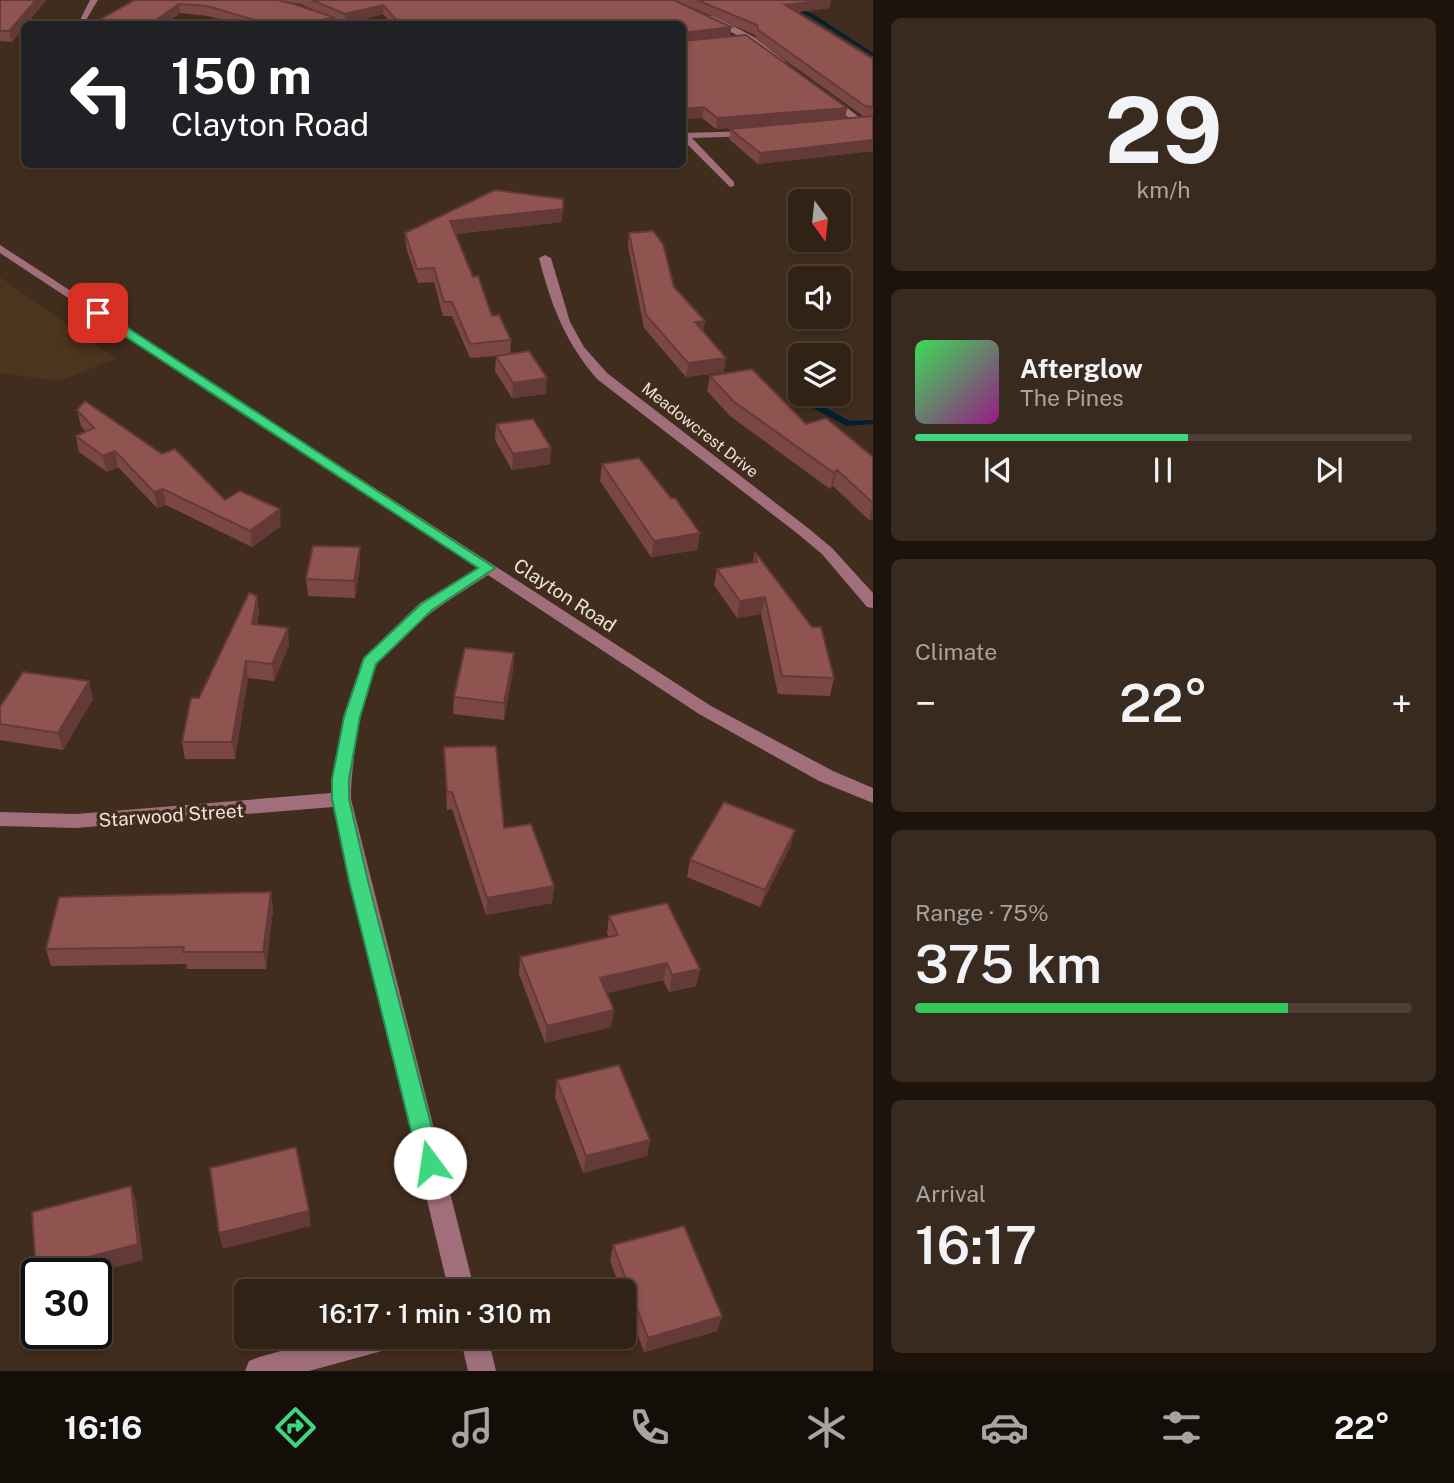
<!DOCTYPE html>
<html lang="en">
<head>
<meta charset="utf-8">
<style>
	body { margin:0; font-family:"Public Sans",sans-serif; background:#392a1f; color:#f1f3f6; height:100vh; display:flex; flex-direction:column; font-size:26px; white-space:nowrap }
	* { box-sizing:border-box; margin:0 }
	p { font-size:23px; color:#a8a4a1 }
	.icon { flex:none; width:38px; height:38px; fill:none; stroke:currentColor; stroke-width:2; stroke-linecap:round; stroke-linejoin:round }
	.map { position:relative; flex:1; overflow:hidden }
	.sheet { display:flex; flex-direction:column; gap:18px; padding:18px; background:#1b130c; width:581px }
	.sheet>* { flex:none }
	.guide { position:absolute; left:21px; top:21px; width:665px; height:147px; border-radius:10px; box-shadow:0 4px 10px #0003,0 0 0 2px #4c3f35; background:#202124; color:#fff; overflow:hidden }
	.needle { width:46px; rotate:165deg }
	.controls { position:absolute; left:788px; top:189px; display:grid; gap:14px }
	.controls a { display:grid; place-items:center; width:63px; height:63px; border-radius:10px; background:#312216; box-shadow:0 4px 10px #0003,0 0 0 2px #4c3f35; font-size:35px }
	.speed { position:absolute; left:21px; top:1258px; display:flex; gap:14px; font-size:35px; font-weight:700; text-align:center }
	.speed>* { display:grid; place-content:center; width:91px; height:91px; border-radius:50%; background:#312216; box-shadow:0 4px 10px #0003,0 0 0 2px #4c3f35; line-height:1 }
	.speed .limit { border:4px solid #111; border-radius:10px; background:#fff; color:#111 }
	.pin { position:absolute; display:grid; place-items:center; width:60px; height:60px; color:#fff; margin:-30px; border-radius:14px; box-shadow:0 4px 10px #0006 }
	.me { position:absolute; width:77px; margin:-38px; rotate:346deg; stroke-linejoin:round; filter:drop-shadow(0 0 5px #0008) }
	.turn { display:flex; align-items:center; gap:24px; height:147px; padding:0 35px; font-size:32px }
	.turn .icon { width:91px; height:91px; stroke-width:2.5 }
	.turn b { display:block; font-size:49px; line-height:60px }
	.big { font-size:52px; font-weight:600; line-height:1.1 }
	.sheet .card { flex:1; display:flex; flex-direction:column; justify-content:center; gap:10px; min-width:0; padding:0 24px; border-radius:10px; background:#392a1f }
	.sheet .dial { align-items:center; gap:0 }
	.dial b { font-size:91px; line-height:1 }
	.song { display:flex; align-items:center; gap:21px }
	.cover { width:84px; height:84px; border-radius:10px; background:linear-gradient(135deg,hsl(130 70% 55%),hsl(310 70% 35%)) }
	.played { height:7px; border-radius:4px; background:linear-gradient(90deg,#3cd77e 55%,#4c3f35 55%) }
	.keys { display:flex; justify-content:space-around; direction:ltr }
	.heat { display:flex; justify-content:space-between; align-items:center; font-size:38px; direction:ltr }
	.charge { height:10px; border-radius:5px; background:linear-gradient(90deg,#34c759 75%,#4c3f35 0) }
	.trip { position:absolute; left:234px; top:1279px; width:402px; height:70px; border-radius:10px; background:#312216; box-shadow:0 4px 10px #0003,0 0 0 2px #4c3f35; font-weight:600; line-height:70px; text-align:center }
	.dock { display:flex; height:112px; justify-content:space-around; align-items:center; background:#140e09; color:#a8a4a1 }
	.dock .icon { width:49px; height:49px }
	.dock .active { color:#3cd77e }
	.dock b { font-size:32px; color:#f1f3f6 }
	main { display:flex; flex:1; min-height:0 }
	.map>svg:first-child { display:block }
</style>
</head>
<body>
<main>
<div class="map">
<svg width="873" height="1371" viewBox="0 0 873 1371">
	<rect width="100%" height="100%" fill="#412d1d"/>
	<path fill="#4d341e" d="M0,277L116,359L59,381L0,373Z"/>
	<g fill="none" stroke-linecap="round" stroke-linejoin="round">
		<path fill="#031f31" fill-rule="evenodd" d="M773,0H779L813,14L873,53V56L809,16Z
			M800,397H806L850,421L873,420V424L846,426L800,401Z"/>
		<path fill="#a06f7b" fill-rule="evenodd" d="M90,0H98L86,20H80Z
			M708,16H714L754,37L786,62L779,64L748,41L708,20Z
			M826,96H832L864,121V125H858L826,100Z
			M755,131V135L752,136L692,138L734,182V186L730,187L682,139V133Z
			M0,245L711,706L833,771L873,788V803L819,781L699,714L488,575C449,600 408,625 379,662C363,682 350,772 351,799L475,1292H449L333,807L76,828L0,826V812L76,814L331,793L343,717L363,658L420,603L477,568L0,253Z
			M545,255L551,258L570,322L584,347L607,373L808,528L832,548L873,593V608L867,607L822,554L798,534L597,379C565,342 551,305 539,258Z
			M333,1337H396L392,1347L382,1351L309,1371H245L249,1361L259,1357Z
			M460,1337H488L496,1371H468Z"/>
	</g>
	<path fill="#7b4745" fill-rule="evenodd" d="M0,0H46L12,42L0,41Z
		M135,0H674L731,27L730,37L847,108L845,118L716,129L702,118L682,119V24H392L383,14L345,24L333,18V24H238L208,16L180,13L164,24H92ZM287,2L301,4L326,15Z
		M675,0H831L829,8L797,12L873,59V151L758,164L729,139L730,129L867,117L863,116L757,40L755,35Z
		M617,164H664V166Z
		M562,222L455,234L473,277L492,316L511,340L510,354L546,394L512,398L495,371L496,356L470,358L452,316H443L434,282L418,283L406,247L405,233Z
		M629,233L674,287L724,372L686,377L644,328L628,246Z
		M710,376L873,457V519L869,520L833,486L830,489L730,416L707,391Z
		M77,410L225,500L281,526L252,547L166,505L157,508L118,467L107,472L79,452L76,436L86,432L81,426Z
		M496,424L550,464L512,470L495,440Z
		M602,464L700,533L697,550L651,557L600,481Z
		M360,547V564L355,598L308,596L306,579Z
		M755,552L834,678L830,696L778,694L761,614L737,618L714,585L717,569L753,563Z
		M257,596L259,612L257,624L289,645L274,681L248,678L235,759H185L182,742L199,698Z
		M514,653L513,670L504,720L453,714L454,697Z
		M93,699L63,750L0,740V707Z
		M444,747L504,828L554,886L552,903L486,915L452,809L447,810Z
		M795,830L790,847L760,907L687,877L690,860Z
		M273,909L266,969H187L186,964L51,966L46,949Z
		M609,916L700,969L696,986L669,992L663,980L607,993L614,1010L611,1027L545,1043L519,974L520,957L609,937L607,933Z
		M557,1080L650,1140L647,1156L583,1173L555,1097Z
		M613,1245L722,1316L717,1331L644,1352L625,1300V1292H622L610,1261Z"/>
	<path fill="#643a38" d="M36,0H46L26,24H24V26L12,42L9,31Z
		M826,0H831L829,8L784,14L785,5Z
		M179,4L180,13L164,24H140Z
		M383,5V14L345,24V14Z
		M333,17V24H315V22Z
		M731,27L730,37L682,42L683,33Z
		M704,107L702,118L682,119V109Z
		M847,108L845,118L716,129L717,118Z
		M873,140V151L758,164L760,153Z
		M563,209L562,222L450,234V221Z
		M705,321L703,335L695,322Z
		M726,358L724,372L686,377L688,363Z
		M547,378L546,394L512,398L513,383Z
		M551,448L550,464L512,470L513,454Z
		M115,451L118,467L107,472L103,456Z
		M837,470L833,486L830,489L834,473Z
		M163,489L166,505L157,508L154,492Z
		M873,503V519L869,520Z
		M280,509L281,526L252,547L250,531Z
		M700,533L697,550L651,557L654,541Z
		M360,547V564L355,598L354,581Z
		M257,596L259,612L254,641L252,624Z
		M765,597L761,614L737,618L740,601Z
		M288,628L289,645L274,681L272,664Z
		M514,653L513,670L504,720V703Z
		M246,661L248,678L235,759L232,742Z
		M89,681L93,699L63,750L58,733Z
		M795,830L790,847L760,907L765,890Z
		M554,886L552,903L486,915L487,898Z
		M271,892L273,909L266,969L263,952Z
		M667,963L663,980L598,995L600,978Z
		M700,969L696,986L669,992L672,975Z
		M614,1010L611,1027L545,1043L547,1026Z
		M650,1140L647,1156L583,1173L586,1156Z
		M131,1186L136,1202L143,1260L90,1274H38L36,1271Z
		M309,1211L311,1226L223,1249L219,1233Z
		M722,1316L717,1331L644,1352L648,1338Z"/>
	<path fill="#8f5350" stroke="#643a38" stroke-width="2" d="M0,0H36L9,31H0Z
		M135,0H277L294,4L333,17L315,22L317,24H269L207,6L179,4L153,22L140,24H92Z
		M312,0H674L731,27L683,33L682,35V24H400L383,5L345,14Z
		M697,0H826L785,5L873,59V107L865,106L758,30L757,25Z
		M746,35L847,108L717,118L704,107L682,109V41Z
		M873,116V140L760,153L730,129Z
		M495,190L563,199V209L450,221L473,277L478,276L492,316L499,315L511,340L470,344L452,302H444L434,268L417,269L405,233Z
		M653,231L663,244L674,287L705,321L695,322L726,358L688,363L646,315L629,233Z
		M529,351L547,378L513,383L496,356Z
		M752,369L806,424L826,418L873,457V503L837,470L834,473L733,401L710,376Z
		M85,401L162,454L175,449L225,500L240,491L280,509L250,531L163,489L154,492L115,451L103,456L76,436L94,428L77,410Z
		M533,419L551,448L513,454L496,424Z
		M639,458L671,498H675L700,533L654,541L602,464Z
		M313,546L360,547L354,581L306,579Z
		M755,552L812,627H821L834,678L782,676L765,597L740,601L717,569L757,562Z
		M249,593L257,596L252,624L288,628L272,664L246,661L232,742H182L191,698H199Z
		M465,648L514,653L504,703L454,697Z
		M23,672L89,681L58,733L0,724V707Z
		M496,746L504,828L531,824L554,886L487,898L452,792H447L444,747Z
		M724,802L795,830L765,890L690,860Z
		M271,892L263,952H183L184,947L46,949L59,897Z
		M667,903L700,969L672,975L667,963L600,978L614,1010L547,1026L520,957L618,935L609,916Z
		M619,1065L650,1140L586,1156L557,1080Z
		M296,1147L309,1211L219,1233L210,1168Z
		M131,1186L138,1244L36,1271L32,1212Z
		M684,1226L722,1316L648,1338L613,1245Z"/>
	<path fill="#3cd77e" stroke="#278c52" stroke-width="2" d="M94,311H102L495,568L432,610L376,664L360,717L349,779V799L368,881L441,1163L438,1170L430,1174L422,1170L419,1163L349,881L332,799V779L344,717L364,658L421,604L478,568L94,316Z"/>
	<g text-anchor="middle" dominant-baseline="central" stroke-width="7" stroke-linejoin="round" paint-order="stroke">
		<g font-size="16" fill="#f1e4da" stroke="#412d1d">
			<text transform="translate(700 430) rotate(38)">Meadowcrest Drive</text>
		</g>
		<g font-size="19" fill="#f1e4da" stroke="#412d1d">
			<text transform="translate(565 595) rotate(33)">Clayton Road</text>
			<text transform="translate(171 815) rotate(-4)">Starwood Street</text>
		</g>
	</g>
</svg>
<div class="controls">
<a><svg class="needle" viewBox="-14 -14 28 28"><path d="M0-13l5 13h-10z" fill="#e53935"/><path d="M0 13l5-13h-10z" fill="#a8a4a1"/></svg></a>
<a><svg class="icon" aria-label="sound" viewBox="0 0 24 24"><path d="M4 9h4l5-4v14l-5-4H4zM17 9q2 3 0 6"/></svg></a>
<a><svg class="icon" aria-label="layers" viewBox="0 0 24 24"><path d="M12 4l9 5-9 5-9-5zM3 14l9 5 9-5"/></svg></a>
</div>
<div class="speed"><div class="limit">30</div></div>
<div class="pin" style="left:98px;top:313px;background:#d93025"><svg class="icon" aria-label="arrive" viewBox="0 0 24 24"><path d="M6 21V4h12l-3 4 3 4H6"/></svg></div>
<svg class="me" style="left:430px;top:1163px" viewBox="-20 -20 40 40"><circle r="19" fill="#fff"/><path d="M0-13L10 11 0 6-10 11z" fill="#3cd77e"/></svg>
<div class="trip">16:17 · 1 min · 310 m</div>
<div class="guide">
<div class="turn"><svg class="icon" aria-label="left" viewBox="0 0 24 24"><path d="M17 20v-9H6M10 6l-5 5 5 5"/></svg><div><b>150 m</b>Clayton Road</div></div>
</div>
</div>
<section class="sheet">
<div class="card dial"><b>29</b><p>km/h</p></div>
<div class="card">
<div class="song"><i class="cover"></i><div><b>Afterglow</b><p>The Pines</p></div></div>
<div class="played"></div>
<div class="keys"><svg class="icon" aria-label="previous" viewBox="0 0 24 24"><path d="M18 5L8 12l10 7zM5 5v14"/></svg><svg class="icon" aria-label="pause" viewBox="0 0 24 24"><path d="M8 5v14M16 5v14"/></svg><svg class="icon" aria-label="next" viewBox="0 0 24 24"><path d="M6 5l10 7-10 7zM19 5v14"/></svg></div>
</div>
<div class="card"><p>Climate</p>
<div class="heat"><a>−</a><b class="big">22°</b><a>+</a></div>
</div>
<div class="card"><p>Range · 75%</p><b class="big">375 km</b><div class="charge"></div></div>
<div class="card"><p>Arrival</p><b class="big">16:17</b></div>
</section>
</main>
<nav class="dock">
<b>16:16</b>
<svg class="icon active" aria-label="directions" viewBox="0 0 24 24"><path d="M12 3l9 9-9 9-9-9zM9 14v-3h6M13 9l2 2-2 2"/></svg>
<svg class="icon" aria-label="music" viewBox="0 0 24 24"><path d="M9 18V5l10-2v13"/><circle cx="6" cy="18" r="3"/><circle cx="16" cy="16" r="3"/></svg>
<svg class="icon" aria-label="phone" viewBox="0 0 24 24"><path d="M5 4h4l2 5-3 2q2 4 5 5l2-3 5 2v4C11 20 4 13 5 4z"/></svg>
<svg class="icon" aria-label="climate" viewBox="0 0 24 24"><path d="M12 3v18M4 7l16 10M4 17L20 7"/></svg>
<svg class="icon" aria-label="car" viewBox="0 0 24 24"><path d="M5 17H2v-5l4-1 3-4h7l3 4 3 1v5h-3M9 17h6M6 11h13"/><circle cx="7" cy="17" r="2"/><circle cx="17" cy="17" r="2"/></svg>
<svg class="icon" aria-label="filters" viewBox="0 0 24 24"><path d="M4 7h16M4 17h16"/><circle cx="9" cy="7" r="2"/><circle cx="15" cy="17" r="2"/></svg>
<b>22°</b>
</nav>
</body>
</html>
